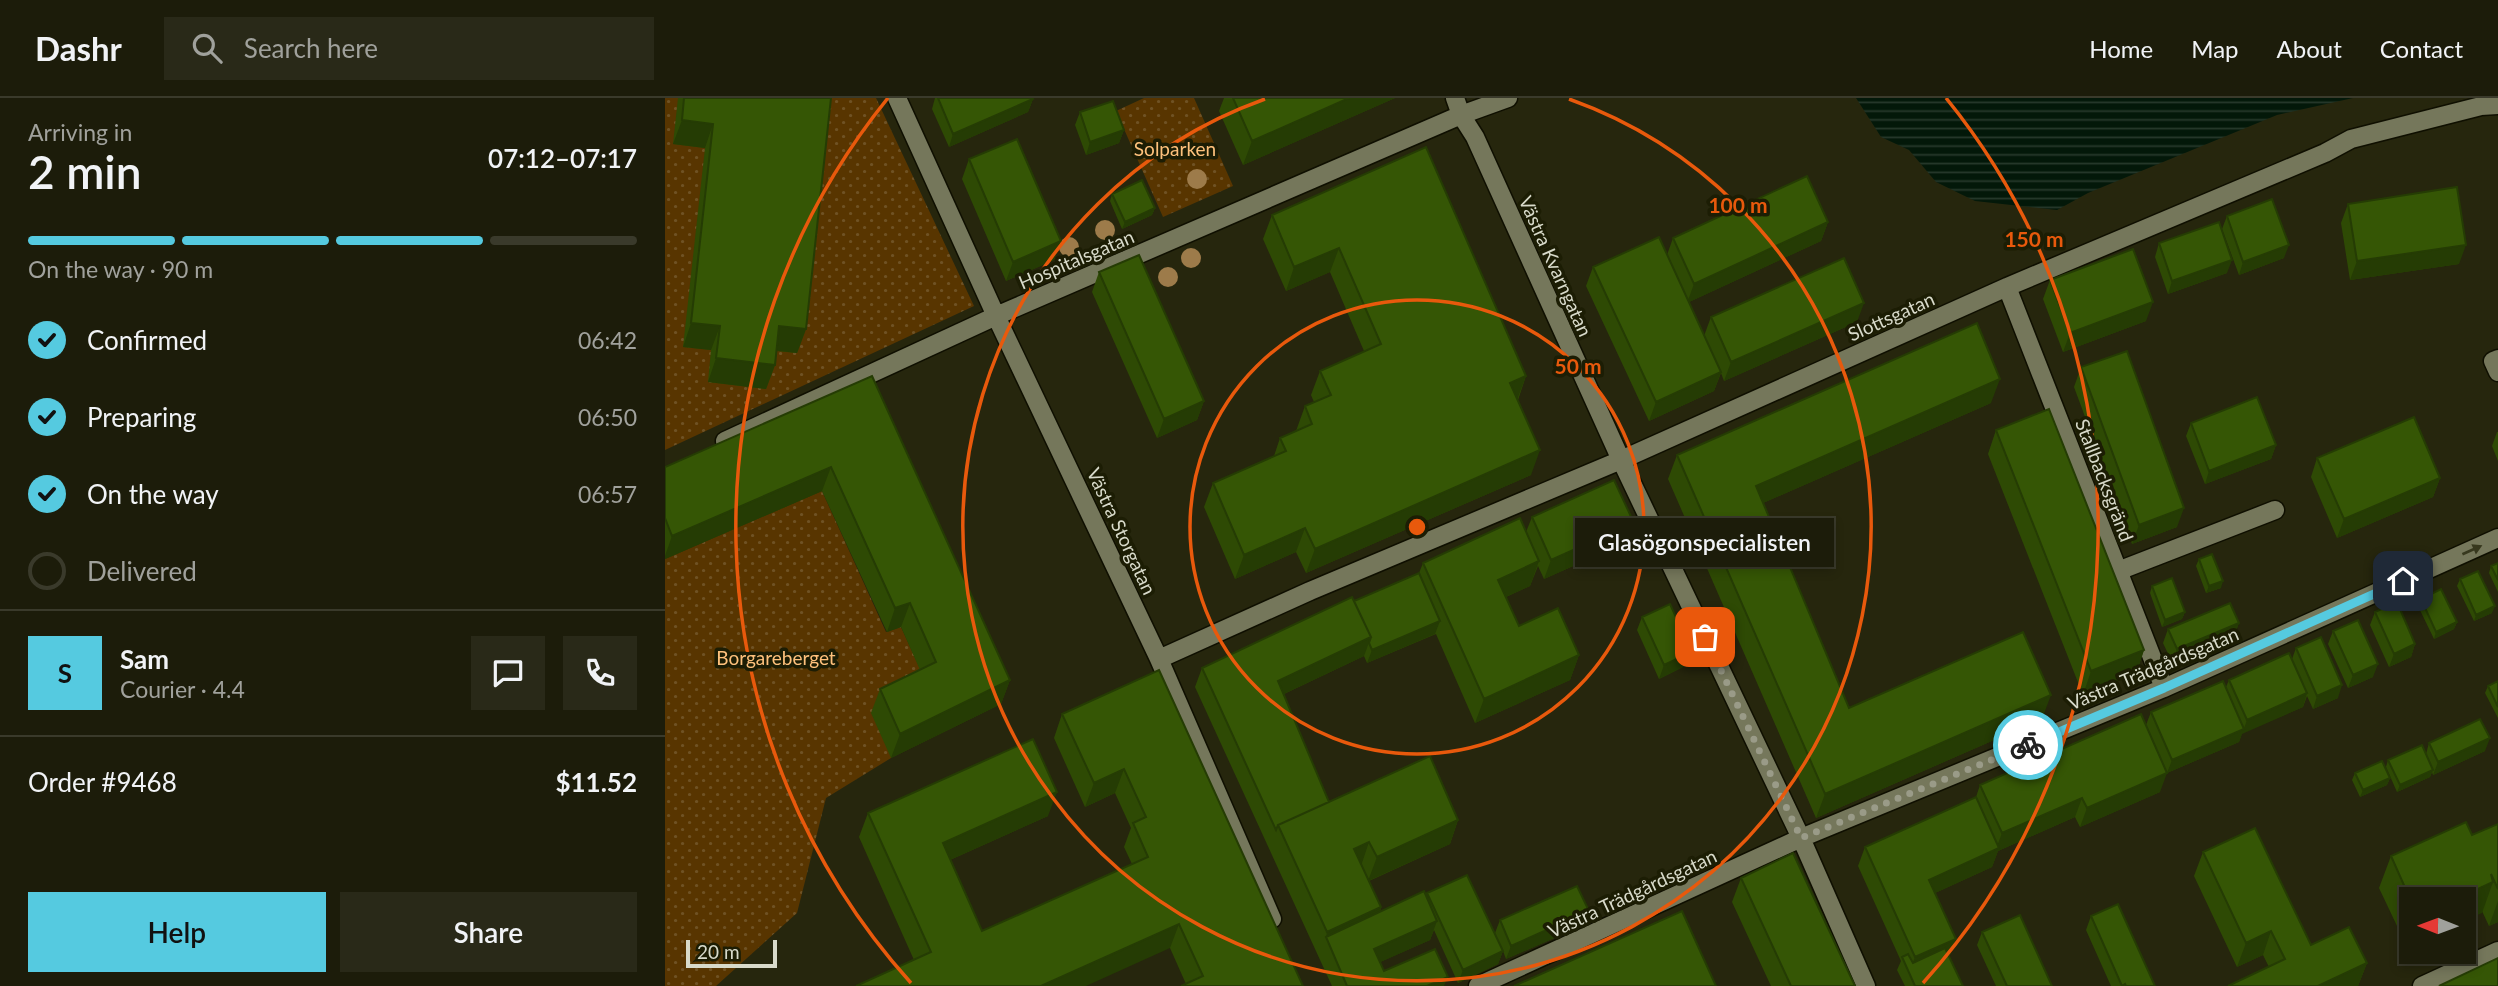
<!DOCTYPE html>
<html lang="en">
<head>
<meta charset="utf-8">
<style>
  :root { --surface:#1c1c0a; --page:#292918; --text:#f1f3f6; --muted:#a0a19c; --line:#3a3a2b; --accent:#55cae0 }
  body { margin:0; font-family:Lato,sans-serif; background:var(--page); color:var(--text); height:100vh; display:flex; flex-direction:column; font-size:26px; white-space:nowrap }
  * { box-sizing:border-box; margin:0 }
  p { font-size:23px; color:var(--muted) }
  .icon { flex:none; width:38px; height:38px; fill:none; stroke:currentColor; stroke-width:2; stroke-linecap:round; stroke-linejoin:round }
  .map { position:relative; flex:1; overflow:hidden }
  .sheet { display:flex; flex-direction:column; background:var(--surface); width:665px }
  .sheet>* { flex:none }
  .needle { width:46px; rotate:271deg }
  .buttons { position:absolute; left:1734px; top:789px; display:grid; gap:14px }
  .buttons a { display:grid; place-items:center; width:77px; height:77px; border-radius:0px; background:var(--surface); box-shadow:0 4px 10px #0003,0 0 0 2px var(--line); font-size:35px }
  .scale { position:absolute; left:21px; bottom:18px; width:91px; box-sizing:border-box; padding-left:7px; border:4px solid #d8daca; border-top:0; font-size:19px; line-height:24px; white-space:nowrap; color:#d8daca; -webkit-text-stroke:5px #1c1d04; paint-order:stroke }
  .pin { position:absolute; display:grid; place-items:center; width:60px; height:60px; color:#fff; margin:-30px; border-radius:14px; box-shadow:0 4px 10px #0006 }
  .courier { position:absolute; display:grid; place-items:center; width:70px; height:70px; margin:-35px; border:5px solid #55cae0; border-radius:50%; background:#fff; color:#222; box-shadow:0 2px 9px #0007 }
  .bubble { position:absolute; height:49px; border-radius:0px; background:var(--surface); box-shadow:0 4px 10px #0003,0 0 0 2px var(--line); font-size:23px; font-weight:600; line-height:49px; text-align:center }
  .overview em { font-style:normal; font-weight:600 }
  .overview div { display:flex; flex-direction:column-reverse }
  .overview { display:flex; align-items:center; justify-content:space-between; height:119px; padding:0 28px }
  h1 { font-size:46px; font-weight:600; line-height:52px }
  .bar { display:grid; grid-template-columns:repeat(4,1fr); gap:10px 7px; align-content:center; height:84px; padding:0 28px }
  .bar i { height:9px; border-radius:5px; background:var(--line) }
  .bar .active { background:var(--accent) }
  .bar p { grid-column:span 4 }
  .line { display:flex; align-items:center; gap:18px; padding:0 28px; border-top:2px solid var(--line) }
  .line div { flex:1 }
  .round { display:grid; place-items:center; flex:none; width:74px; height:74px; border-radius:0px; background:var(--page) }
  ol { padding:0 28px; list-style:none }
  li { display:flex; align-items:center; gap:21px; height:77px }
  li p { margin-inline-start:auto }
  li .icon { padding:7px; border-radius:50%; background:var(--accent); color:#111; stroke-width:4 }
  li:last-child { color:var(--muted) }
  li i { width:38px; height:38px; border:4px solid var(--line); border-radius:50% }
  .action { display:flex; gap:14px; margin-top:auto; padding:14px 28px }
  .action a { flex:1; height:80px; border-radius:0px; background:var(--accent); color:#111; font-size:28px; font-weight:600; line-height:80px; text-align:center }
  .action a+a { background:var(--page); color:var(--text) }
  header { display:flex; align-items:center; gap:42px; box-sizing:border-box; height:98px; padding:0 35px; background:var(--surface); border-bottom:2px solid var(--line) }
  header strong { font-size:33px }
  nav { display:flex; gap:38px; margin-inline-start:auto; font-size:24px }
  .search { width:490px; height:63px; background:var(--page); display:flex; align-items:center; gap:18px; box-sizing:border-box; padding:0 24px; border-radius:0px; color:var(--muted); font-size:26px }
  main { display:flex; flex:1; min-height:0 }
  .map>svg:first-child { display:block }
</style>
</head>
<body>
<header>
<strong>Dashr</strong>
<div class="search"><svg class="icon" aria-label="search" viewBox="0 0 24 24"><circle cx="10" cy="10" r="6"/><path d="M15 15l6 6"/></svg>Search here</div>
<nav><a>Home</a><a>Map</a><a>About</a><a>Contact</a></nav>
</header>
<main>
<section class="sheet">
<div class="overview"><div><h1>2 min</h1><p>Arriving in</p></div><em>07:12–07:17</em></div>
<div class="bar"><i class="active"></i><i class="active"></i><i class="active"></i><i></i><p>On the way · 90 m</p></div>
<ol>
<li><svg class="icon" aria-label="check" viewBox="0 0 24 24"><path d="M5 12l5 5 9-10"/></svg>Confirmed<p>06:42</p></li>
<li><svg class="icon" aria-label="check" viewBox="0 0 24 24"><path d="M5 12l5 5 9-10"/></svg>Preparing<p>06:50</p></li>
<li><svg class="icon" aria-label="check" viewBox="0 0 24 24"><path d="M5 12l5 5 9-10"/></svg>On the way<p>06:57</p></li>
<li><i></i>Delivered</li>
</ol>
<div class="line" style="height:126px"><b class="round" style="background:var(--accent);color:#111">S</b><div><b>Sam</b><p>Courier · 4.4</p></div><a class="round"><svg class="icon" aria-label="chat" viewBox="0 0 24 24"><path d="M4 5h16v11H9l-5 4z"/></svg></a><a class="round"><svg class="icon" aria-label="phone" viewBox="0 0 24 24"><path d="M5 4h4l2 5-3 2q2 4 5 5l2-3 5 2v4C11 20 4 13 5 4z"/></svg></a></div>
<div class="line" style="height:91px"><div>Order #9468</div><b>$11.52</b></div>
<div class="action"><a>Help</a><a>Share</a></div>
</section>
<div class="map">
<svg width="1833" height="888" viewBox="0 0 1833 888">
  <defs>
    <pattern id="park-dots" width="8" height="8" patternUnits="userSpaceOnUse" patternTransform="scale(1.75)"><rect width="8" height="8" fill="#583500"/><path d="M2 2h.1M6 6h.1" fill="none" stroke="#6f5224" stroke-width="1.8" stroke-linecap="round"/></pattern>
    <pattern id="water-rules" width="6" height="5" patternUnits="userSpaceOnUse" patternTransform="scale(1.75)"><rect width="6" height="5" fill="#031809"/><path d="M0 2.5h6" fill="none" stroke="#27392c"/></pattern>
  </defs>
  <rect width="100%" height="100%" fill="#26260d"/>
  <!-- park -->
  <path fill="url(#park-dots)" d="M0 0H211L309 208 0 352Z
    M479 0H529L568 88 498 119 451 13Z
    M157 393 221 534 236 529 263 588 226 660 161 700 132 815 51 888H0V461Z"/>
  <!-- water -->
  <path fill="url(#water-rules)" d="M1191 0H1688L1612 17 1423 95 1392 112 1310 103 1271 84 1244 52 1216 39Z"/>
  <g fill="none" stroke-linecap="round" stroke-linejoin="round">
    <defs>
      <path id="minor" d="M232 0 331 218 494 561 607 821
        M790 0 796 17 810 39 956 362 1136 740 1201 888
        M1342 189 1499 590
        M1833 261 1828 263 1833 274
        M60 343 331 218 796 17 843 0
        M1453 473 1610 412
        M494 561 645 493 956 362 1342 189 1660 55 1686 41 1816 8 1833 7
        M813 888 1136 740 1499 590 1833 440
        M1757 888 1833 853"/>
    </defs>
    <!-- minor casing -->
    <use href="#minor" stroke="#0f0f00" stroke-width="21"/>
    <!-- minor -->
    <use href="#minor" stroke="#75775b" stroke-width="18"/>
  </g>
  <!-- trees -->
  <g fill="#9d7b4a">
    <circle cx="532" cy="81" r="10"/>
    <circle cx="440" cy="132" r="10"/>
    <circle cx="404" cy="149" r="10"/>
    <circle cx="526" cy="160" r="10"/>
    <circle cx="503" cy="179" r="10"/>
  </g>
  <!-- wall -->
  <path fill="#2e4a04" d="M13 0H166L141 231 132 255 111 253 110 267 101 291 43 284 46 252 18 249 40 50 8 46Z
    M270 0H367L368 1 363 14 284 49 267 11Z
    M559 0H730L578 67 554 13Z
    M415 14 459 32 454 45 421 57 410 27Z
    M761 49 861 278 853 302 866 377 641 475 631 454 570 481 539 409 548 385 609 358 615 340 631 333 640 308 649 304 646 297 655 273 699 253 665 174 621 193 598 141 607 117Z
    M304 61 396 143 389 162 341 183 297 81Z
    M447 96 490 110 487 117 457 131 445 103Z
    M1683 106 1794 166 1685 182 1676 125Z
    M1562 118 1619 160 1574 177 1557 131Z
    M1163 124 1156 143 1024 204 1039 238 1046 219 1192 224 1059 283 1056 275 1049 293 984 323 921 188 928 169 1002 157 1008 140Z
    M1494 145 1562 175 1503 196 1490 159Z
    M434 174 539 303 532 322 492 340 427 194Z
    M1385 182 1481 223 1398 254 1378 201Z
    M1416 269 1512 429 1467 446 1409 289Z
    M207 278 345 582 336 606 226 660 206 615 215 591 255 572 236 529 222 534 157 393 0 461V369Z
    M1326 305 1098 405 1184 610 1377 621 1151 720 1003 381 1012 357Z
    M1526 325 1611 347 1606 361 1540 386 1521 338Z
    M1331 332 1479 552 1471 576 1418 597 1323 356Z
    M1832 334H1833V363L1827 348Z
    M1652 360 1775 380 1768 399 1672 440 1646 379Z
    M867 419 962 444 879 481 873 468 865 488 841 499 854 528 914 557 905 582 810 625 771 536 702 565 699 558 619 596 664 704 793 722 785 746 704 783 716 809 715 814 762 798V795L830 835 835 822 919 827 841 861 838 853 833 866 793 885 769 832 765 842 715 864 719 873 779 888H667L530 589 537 570 754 475 758 465 861 434Z
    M1534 461 1556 490 1541 495 1531 468Z
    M1833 465V494L1824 475 1826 468Z
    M1795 481 1827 515 1809 523 1792 488Z
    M1487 488 1520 514 1517 521 1497 529 1485 495Z
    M1756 501 1792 524 1789 531 1769 541 1753 508Z
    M1710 514 1750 546 1746 559 1724 569 1705 527Z
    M977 519 1022 567 994 581 972 532Z
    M1574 525 1569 538 1507 564 1498 545 1503 531Z
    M1668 533 1708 579 1683 590 1663 546Z
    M1631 550 1673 600 1648 611 1642 598 1638 609 1577 635 1574 644 1502 675 1481 627 1486 614 1561 589 1564 582 1627 561Z
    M494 572 638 888 521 886 505 850 249 862 194 739 203 715 383 718 285 762 317 833 467 766 459 749 466 730 450 695 420 709 389 640 397 616Z
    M1833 583V620L1820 595 1823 588Z
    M1764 645 1820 653 1768 677 1767 674 1765 679 1732 694 1721 669 1723 662 1761 656Z
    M1690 675 1725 680 1722 687 1695 699 1687 682Z
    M1315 687 1495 694 1415 729 1410 719 1333 753 1327 769 1270 795 1284 859 1298 888H1240L1232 872 1236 863 1193 768 1200 749 1311 699Z
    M1833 726V824L1824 828 1817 813V815L1746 802V847L1742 849 1714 790 1726 758 1807 737Z
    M1538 754 1646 847 1702 865 1693 888H1563L1604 869 1598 857 1572 869 1529 778Z
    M1076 780 1190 888H1106L1067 804Z
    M1426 818 1490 888H1446L1421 832Z
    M1317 834 1387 888H1331L1312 847Z"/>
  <!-- shaded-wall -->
  <path fill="#253c04" d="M684 0H730L578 67 587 43Z
    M368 1 363 14 284 49 288 36Z
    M17 22 48 26 40 50 8 46Z
    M459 32 454 45 421 57 425 44Z
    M490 110 487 117 457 131 460 124Z
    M1163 124 1156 143 1022 205 1029 186Z
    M396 143 389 162 341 183 348 164Z
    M1624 147 1619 160 1574 177 1578 164Z
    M1801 147 1794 166 1685 182 1692 163Z
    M674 150 665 174 621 193 629 169Z
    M1567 162 1562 175 1503 196 1507 183Z
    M1488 204 1481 223 1398 254 1405 235Z
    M1199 205 1192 224 1059 283 1066 264Z
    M26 225 55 228 46 252 18 249Z
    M114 228 141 231 132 255 106 252Z
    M51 260 110 267 101 291 43 284Z
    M1056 274 1049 293 984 323 991 304Z
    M861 278 852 302 845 285Z
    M1335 281 1326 305 1082 412 1091 388Z
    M539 303 532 322 492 340 499 321Z
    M1611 347 1606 361 1540 386 1544 373Z
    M875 352 866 377 641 475 650 451Z
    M166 369 157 393 0 461V458L7 438Z
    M1775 380 1768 399 1672 440 1679 421Z
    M1519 410 1512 429 1467 446 1474 427Z
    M969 425 962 444 879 481 886 462Z
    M640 430 631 454 570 481 579 457Z
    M874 463 865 488 825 506 833 482Z
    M1558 483 1556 490 1541 495 1544 488Z
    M245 505 236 529 222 534 230 510Z
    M1830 508 1827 515 1809 523 1811 517Z
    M1520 514 1517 521 1497 529 1500 522Z
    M775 523 770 536 702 565 707 552Z
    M1792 524 1789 531 1769 541 1771 534Z
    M1574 525 1569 538 1507 564 1512 551Z
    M706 539 699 558 606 602 613 583Z
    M1750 546 1746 559 1724 569 1729 556Z
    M1479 552 1471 576 1418 597 1426 573Z
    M1027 554 1022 567 994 581 999 567Z
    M914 557 905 582 810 625 819 601Z
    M1713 566 1708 579 1683 590 1688 577Z
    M345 582 336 606 226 660 235 636Z
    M1677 587 1673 600 1648 611 1652 598Z
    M1642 595 1638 609 1577 636 1582 622Z
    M1386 597 1377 621 1151 720 1160 696Z
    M1579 631 1574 644 1502 675 1507 662Z
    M1825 640 1820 653 1768 677 1773 664Z
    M459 671 450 695 420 709 429 685Z
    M1768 672 1765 679 1732 694 1735 687Z
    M1502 675 1495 694 1415 729 1422 710Z
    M1725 680 1722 687 1695 699 1698 692Z
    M392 694 383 718 269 769 278 745Z
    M1417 700 1410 719 1333 753 1327 769 1257 801 1264 782 1331 751 1337 735Z
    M793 722 785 746 703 783 712 759Z
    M704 744 696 768 689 751Z
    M1828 784 1817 815 1799 823V802H1789Z
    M1833 803V824L1824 828Z
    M716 809 708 833 661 839 662 834Z
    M924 813 919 827 841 861 846 848Z
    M772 823 765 842 702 870 709 851Z
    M514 826 505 850 421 888H376Z
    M1606 833 1598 857 1572 869 1581 845Z
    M1746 836V847L1742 849Z
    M1291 841 1284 860 1244 874 1250 859Z
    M838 853 833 866 793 885 798 872Z
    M1702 865 1693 888H1653Z
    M783 879 779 888H762Z"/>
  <!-- building -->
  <path fill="#355605" stroke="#253c04" stroke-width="2" d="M19 0H166L141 231 114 228 110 267 51 260 55 228 26 225 48 26 17 22Z
    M273 0H367L368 1 288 36Z
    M568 0H684L587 43Z
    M448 3 459 32 425 44 415 14Z
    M352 41 396 143 348 164 304 61Z
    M761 49 861 278 845 285 875 352 650 451 640 430 579 457 548 385 621 353 615 340 647 326 640 308 666 297 655 273 716 246 674 150 629 169 607 117Z
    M1142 78 1163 124 1029 186 1008 140Z
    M477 82 490 110 460 124 447 96Z
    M1792 89 1801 147 1692 163 1683 106Z
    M1607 101 1624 147 1578 164 1562 118Z
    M1554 124 1567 162 1507 183 1494 145Z
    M994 139 1056 274 991 304 928 169Z
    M1468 151 1488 204 1405 235 1385 182Z
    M474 157 539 303 499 321 434 174Z
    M1179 160 1199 205 1066 264 1046 219Z
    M1312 225 1335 281 1091 388 1184 610 1358 534 1386 597 1160 696 1012 357Z
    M1462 253 1519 410 1474 427 1416 269Z
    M207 278 345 582 235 636 215 591 271 564 245 505 230 510 166 369 7 438 0 420V369Z
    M1592 299 1611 347 1544 373 1526 325Z
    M1384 311 1479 552 1426 573 1331 332Z
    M1749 319 1775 380 1679 421 1652 360Z
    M949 382 969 425 886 462 867 419Z
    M855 420 874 463 833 482 854 528 893 510 914 557 819 601 758 465Z
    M1547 456 1558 483 1544 488 1534 461Z
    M1833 465V482L1826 468Z
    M1813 473 1830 508 1811 517 1795 481Z
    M754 475 775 523 707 552 704 545 706 539 689 503Z
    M1507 480 1520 514 1500 522 1487 488Z
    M1776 491 1792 524 1771 534 1756 501Z
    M687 499 706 539 613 583 664 704 613 727 611 732 537 570Z
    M1732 504 1750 546 1729 556 1710 514Z
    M1565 505 1574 525 1512 551 1503 531Z
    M1005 506 1027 554 999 567 977 519Z
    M1693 522 1713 566 1688 577 1668 533Z
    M1656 539 1677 587 1652 598 1631 550Z
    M1624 555 1642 595 1582 622 1564 582Z
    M494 572 638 888H516L538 878 514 826 376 888H191L266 854 203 715 368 641 392 694 278 745 317 833 483 759 468 725 481 719 459 671 429 685 397 616Z
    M1558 583 1579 631 1507 662 1486 614Z
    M1833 583V609L1823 588Z
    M1476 616 1502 675 1422 710 1417 700 1337 735 1315 687Z
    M1815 621 1825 640 1773 664 1764 645Z
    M1757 647 1768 672 1735 687 1723 662Z
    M765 658 793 722 712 759 704 744 689 751 716 809 662 834 613 727Z
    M1717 663 1725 680 1698 692 1690 675Z
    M1311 699 1334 750 1264 782 1291 841 1250 859 1200 749Z
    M1801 724 1807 737 1833 726V791L1826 776 1828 784 1789 802H1746V803L1726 758Z
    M1590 730 1646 847 1684 829 1702 865 1653 888H1563L1620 861 1606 833 1581 845 1538 754Z
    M1128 755 1190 888H1126L1076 780Z
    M802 777 838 853 798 872 762 795Z
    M912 788 924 813 846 848 835 822Z
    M759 793 772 823 709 851 719 873 770 851 783 879 762 888H682L661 839Z
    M1453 806 1490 888H1461L1460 886 1457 888 1426 818Z
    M1017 813 1051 888H849Z
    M1355 817 1387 888H1342L1317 834Z
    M1280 850 1298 888H1250L1237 859 1243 856 1248 865Z
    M1833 860V888H1774Z"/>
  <!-- one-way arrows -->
  <defs><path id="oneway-solid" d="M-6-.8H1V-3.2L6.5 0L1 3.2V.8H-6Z" transform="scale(1.75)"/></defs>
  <use fill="#37381e" href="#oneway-solid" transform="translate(1807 452) rotate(-24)"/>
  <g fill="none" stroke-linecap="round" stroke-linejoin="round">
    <!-- done -->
    <path stroke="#9a9b88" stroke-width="7" stroke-dasharray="0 12.6" d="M1040 539 1136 740 1363 647"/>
    <!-- route -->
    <path stroke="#55cae0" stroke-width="9" d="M1363 647 1499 590 1738 483"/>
  </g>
  <!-- distance rings -->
  <g fill="none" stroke="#e8590c" stroke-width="3.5">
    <circle cx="752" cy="429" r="227"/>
    <path d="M904 1A454 454 0 1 1 600 1"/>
    <path d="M246 885A681 681 0 0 1 223 0M1281 0A681 681 0 0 1 1258 885"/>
  </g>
  <g text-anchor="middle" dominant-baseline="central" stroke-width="7" stroke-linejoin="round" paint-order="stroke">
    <!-- park labels -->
    <g font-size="19" fill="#fec17c" stroke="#1c1d04">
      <text x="510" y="50">Solparken</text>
      <text x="111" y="559">Borgareberget</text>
    </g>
    <!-- street labels -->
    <g font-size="19" fill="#d8daca" stroke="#1c1d04">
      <text transform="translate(411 161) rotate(-23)">Hospitalsgatan</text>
      <text transform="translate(891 168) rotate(66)">Västra Kvarngatan</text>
      <text transform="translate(1226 218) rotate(-24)">Slottsgatan</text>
      <text transform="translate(1440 382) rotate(69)">Stallbacksgränd</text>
      <text transform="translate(457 433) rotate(65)">Västra Storgatan</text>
      <text transform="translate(1488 570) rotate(-23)">Västra Trädgårdsgatan</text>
      <text transform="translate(967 795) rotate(-25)">Västra Trädgårdsgatan</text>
    </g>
  </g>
  <circle cx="752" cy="429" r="10" fill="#e8590c" stroke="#1c1d04" stroke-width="3.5"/>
  <g font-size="21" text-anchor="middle" font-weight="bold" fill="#e8590c" stroke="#1c1d04" stroke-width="7" stroke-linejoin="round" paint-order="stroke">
    <text x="1073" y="115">100 m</text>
    <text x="1369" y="149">150 m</text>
    <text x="913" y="276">50 m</text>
  </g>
</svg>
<div class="buttons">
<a><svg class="needle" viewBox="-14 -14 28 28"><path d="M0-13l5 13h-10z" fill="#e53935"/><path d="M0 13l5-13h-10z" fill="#a0a19c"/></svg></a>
</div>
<div class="scale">20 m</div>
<div class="pin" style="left:1040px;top:539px;background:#ea580c"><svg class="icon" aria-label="bag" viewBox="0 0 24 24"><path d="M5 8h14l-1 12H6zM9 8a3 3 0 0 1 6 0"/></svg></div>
<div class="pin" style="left:1738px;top:483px;background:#1f2937"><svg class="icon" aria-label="home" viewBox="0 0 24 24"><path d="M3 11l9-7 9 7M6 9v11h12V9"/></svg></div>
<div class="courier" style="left:1363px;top:647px"><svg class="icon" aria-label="bike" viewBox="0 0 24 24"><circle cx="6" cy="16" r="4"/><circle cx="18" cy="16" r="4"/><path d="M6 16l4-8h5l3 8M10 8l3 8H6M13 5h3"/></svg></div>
<div class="bubble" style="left:910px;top:420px;width:259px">Glasögonspecialisten</div>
</div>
</main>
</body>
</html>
